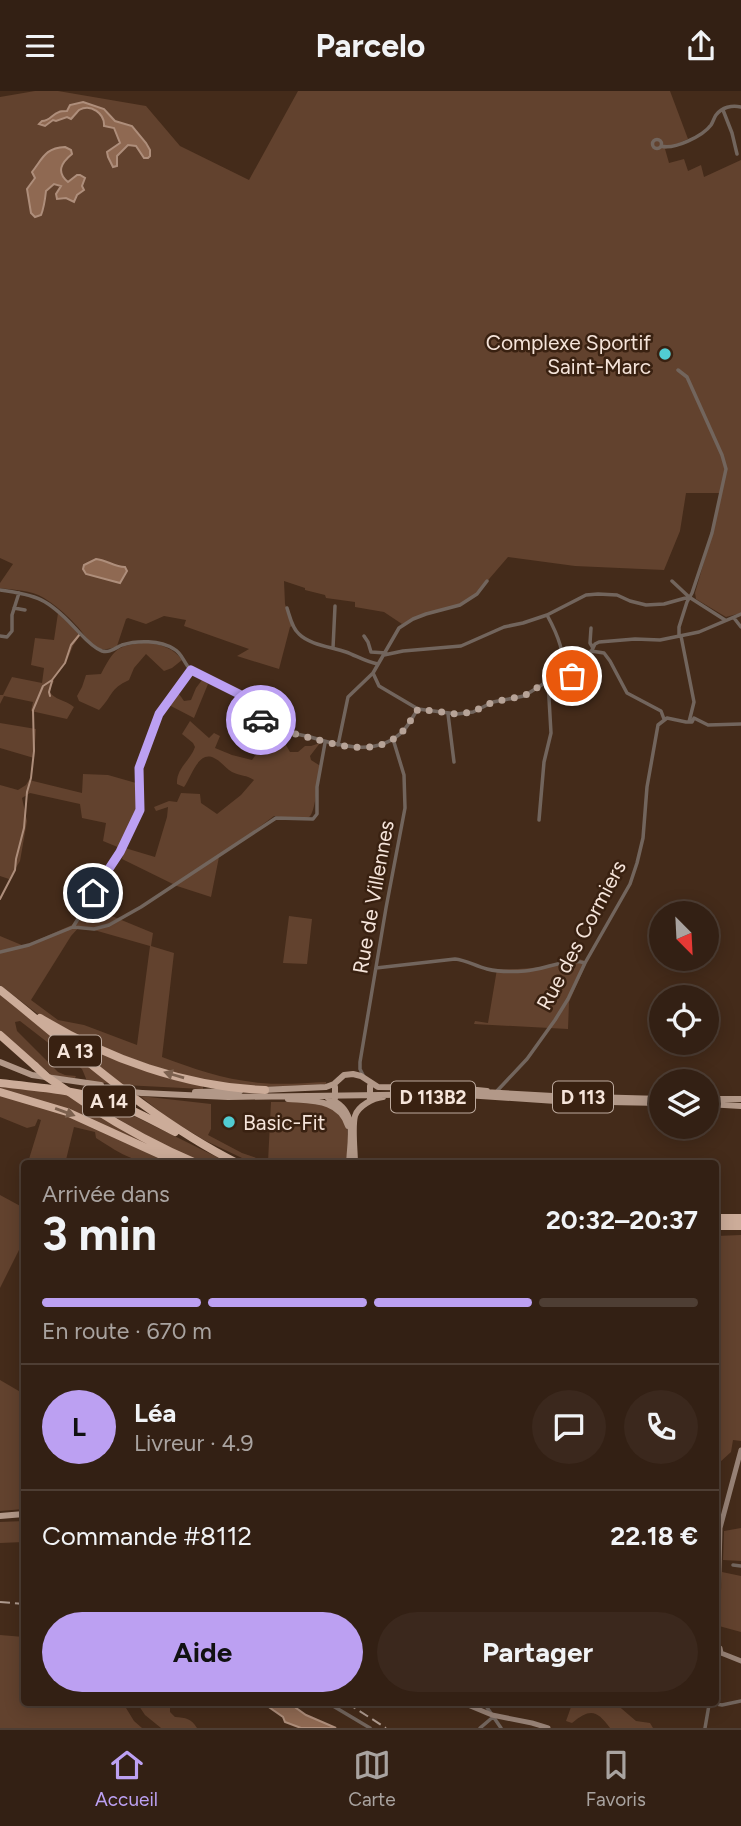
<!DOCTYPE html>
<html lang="fr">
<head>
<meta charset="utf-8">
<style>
  :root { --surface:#332014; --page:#3b281d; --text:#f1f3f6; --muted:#a9a3a0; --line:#4e3e34; --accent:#bca0f2 }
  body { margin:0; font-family:Figtree,sans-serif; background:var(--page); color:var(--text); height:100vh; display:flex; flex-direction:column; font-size:26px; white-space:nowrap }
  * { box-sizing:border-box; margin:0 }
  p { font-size:23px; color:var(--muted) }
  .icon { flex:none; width:38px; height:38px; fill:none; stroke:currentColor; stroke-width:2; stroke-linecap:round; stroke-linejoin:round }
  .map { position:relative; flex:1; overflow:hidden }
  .details { position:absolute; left:21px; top:1069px; width:698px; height:546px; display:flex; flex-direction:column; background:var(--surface); border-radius:7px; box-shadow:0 4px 18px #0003,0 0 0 2px var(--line) }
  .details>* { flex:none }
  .needle { width:46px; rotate:156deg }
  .fabs { position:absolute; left:649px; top:810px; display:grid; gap:14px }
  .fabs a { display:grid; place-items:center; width:70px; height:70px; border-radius:50%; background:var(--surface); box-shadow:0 4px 18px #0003,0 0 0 2px var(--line); font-size:35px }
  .pin { position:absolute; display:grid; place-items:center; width:60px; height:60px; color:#fff; margin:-30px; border:4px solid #fff; border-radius:50%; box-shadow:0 2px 7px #0007 }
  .courier { position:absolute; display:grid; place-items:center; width:70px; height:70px; margin:-35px; border:5px solid #bca0f2; border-radius:50%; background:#fff; color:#222; box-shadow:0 2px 9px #0007 }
  .summary em { font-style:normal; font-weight:700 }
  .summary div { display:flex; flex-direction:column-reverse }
  .summary { display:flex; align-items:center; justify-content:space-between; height:119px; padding:0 21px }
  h1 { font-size:46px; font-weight:700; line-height:52px }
  .bar { display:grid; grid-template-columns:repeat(4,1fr); gap:10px 7px; align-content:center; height:84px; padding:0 21px }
  .bar i { height:9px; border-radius:5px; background:var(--line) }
  .bar .selected { background:var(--accent) }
  .bar p { grid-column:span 4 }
  .line { display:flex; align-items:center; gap:18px; padding:0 21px; border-top:2px solid var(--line) }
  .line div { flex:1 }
  .round { display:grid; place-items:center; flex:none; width:74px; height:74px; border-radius:37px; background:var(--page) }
  .cta { display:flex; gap:14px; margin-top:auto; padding:14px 21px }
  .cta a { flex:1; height:80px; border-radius:42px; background:var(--accent); color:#111; font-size:28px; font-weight:700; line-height:80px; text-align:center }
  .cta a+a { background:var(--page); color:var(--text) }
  header { display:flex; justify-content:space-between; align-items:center; height:91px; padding:0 21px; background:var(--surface); font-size:32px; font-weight:700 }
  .tab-bar { display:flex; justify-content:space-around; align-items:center; height:98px; border-top:2px solid var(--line); background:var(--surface); font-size:19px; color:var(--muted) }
  .tab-bar a { display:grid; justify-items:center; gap:4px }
  .tab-bar .selected { color:var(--accent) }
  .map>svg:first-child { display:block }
</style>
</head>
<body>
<header><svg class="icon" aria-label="menu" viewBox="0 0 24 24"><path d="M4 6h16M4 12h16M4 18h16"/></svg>Parcelo<svg class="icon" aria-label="share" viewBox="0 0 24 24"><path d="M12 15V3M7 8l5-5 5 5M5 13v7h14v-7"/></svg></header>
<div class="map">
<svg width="741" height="1637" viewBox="0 0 741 1637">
  <rect width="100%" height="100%" fill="#442b1a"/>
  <!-- green -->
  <path fill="#62422e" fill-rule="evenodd" d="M35 0H58L146 15 180 55 249 89 298 0H670L688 48 665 58 669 72 684 68 688 80 701 74 704 86 741 69V522L726 526 696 508 695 502 712 443 720 402H686L680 440 664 479 575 475 508 466 477 502 460 513 426 522 402 533 384 521 355 516V511L326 507 325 504 305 499V497L284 490 285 513 292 535 290 536 279 578 237 565 249 558 184 535 186 529 164 525 146 533 128 527 126 528 117 555C91 566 89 546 74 532 66 523 54 513 44 507 31 499 14 499 0 497V492L13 473 0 467V6Z
    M58 522 80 544 73 555 66 572 53 588 54 590 49 600C54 609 66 609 74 616L67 628 31 620 33 611 4 605 0 613V604H3L12 586 42 592 44 577 31 574 35 547 54 549Z
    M149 551C162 555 174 557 182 569L172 577 164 580 146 563 134 577 129 589C109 598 113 605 99 619L79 610 77 605 82 596 86 584 101 583C116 555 117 555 149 551Z
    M202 589 208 593 194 627 167 613 176 602 179 603 184 610 191 609 196 597Z
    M190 630 209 647 214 642 220 645 215 657 232 664 252 669 273 640 284 645 286 654 290 661H298L305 655H311L320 652 310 665 311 669 322 676C317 687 316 722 309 726 301 731 283 726 274 725L219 766 211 806 177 795 122 768 125 757 155 766 167 726 168 716 156 720 154 716 169 710 177 711 181 702 200 703 201 712 217 723 241 704 254 689C247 684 240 685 232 681 226 678 221 670 214 667 198 659 191 687 184 696L177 693C176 677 191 669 195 656L193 652 182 643Z
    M0 632 36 638 34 667 0 657Z
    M83 683 108 684 136 692 138 724 120 757 103 750 106 732 82 727 80 713 30 702 22 707 27 730 20 770 9 788 0 785V694L18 699 26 694 29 689 82 702Z
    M85 814 153 842 151 855 174 862 162 966C194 978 226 989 261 992 282 994 305 992 326 991V993L241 997 181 985 108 959 39 924 0 894V845L24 855 72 834ZM80 835 150 855 137 954 84 934 58 929 31 909 71 845Z
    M289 825 312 828 307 873 283 872Z
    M577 867 587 871 569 911 568 938 474 933 475 930 488 932 497 878C528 879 548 876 577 867Z
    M0 903 112 993 87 990 82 978 20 930 15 931 17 940 58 981 65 984 76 985 75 987 53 985 0 941Z
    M46 932 120 968 183 991 203 993V998L123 994Z
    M0 994 68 1004 191 1073 178 1070 98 1032 0 999Z
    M0 1004 38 1014 88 1033 170 1073C136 1073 124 1065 96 1047L95 1041 74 1036 65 1073H43L29 1068 41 1029 38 1028 35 1035 27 1037 0 1026Z
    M140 1005 211 1013V1038L208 1044 242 1062 268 1071 271 1011C296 1012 341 1005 347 1039 349 1050 347 1062 346 1073H259L242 1067 204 1049 168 1027Z
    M87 1010 120 1019 136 1026 231 1073H206L187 1065 167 1056Z
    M0 1104 24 1117V1149L0 1197Z
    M741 1144V1350L733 1349 731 1361 719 1372 716 1384V1145Z
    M0 1289 24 1303V1418L0 1420Z
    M24 1430V1451L0 1452V1431Z
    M741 1437V1470L723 1469 724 1440Z
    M722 1481 741 1485V1541L719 1535Z
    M0 1544 24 1546V1612H123L134 1630 142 1637H0Z
    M137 1612H177L170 1616V1621L175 1626C186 1627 191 1627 197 1637H161L145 1624Z
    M566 1612H615L636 1630 650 1632 653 1637H610C597 1619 590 1617 572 1632L566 1630 571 1616Z"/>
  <!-- water -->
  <path fill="#8f6952" stroke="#ae8e7b" stroke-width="2" d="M83 11 104 18 115 30 132 35 146 52 150 59V65L148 67H144L136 55 128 54 117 65V75L113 76 108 66 107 61 120 52 114 37 104 35C105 23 91 12 79 19 78 20 72 27 71 28L67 26 56 30 53 29 45 35 39 33 42 30C50 30 52 23 59 21 61 20 64 20 67 20L70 14Z
    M65 56 71 59 72 63C61 72 56 81 68 91L77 84H80L85 87 82 95 84 99 77 104 74 111 66 107 57 108 56 103 61 95 54 93 46 100C45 109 44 117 41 124L35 126 31 122 27 98 35 87 32 81C43 67 45 57 65 56Z
    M96 468C107 469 114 476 125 476L127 480 120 492 86 483 83 478 84 474Z
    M263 1612H289L306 1624 336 1637H301L285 1631 283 1626Z"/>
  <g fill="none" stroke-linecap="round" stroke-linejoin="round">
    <!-- stream -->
    <path stroke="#ae8e7b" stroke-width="2" d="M50 605 49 601 52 590
      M0 808 15 779 16 768 24 737 27 701 31 687 34 660 33 619 43 595 52 589 65 572 71 554 80 543"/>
    <!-- street -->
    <path stroke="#72655d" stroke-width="3.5" d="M723 19 732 42 737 63
      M652.5 53a4.5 4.5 0 1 1 9 0a4.5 4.5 0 1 1-9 0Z
      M661 55C674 59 703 45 711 34 713 31 714 27 716 24 722 16 732 14 741 16
      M678 279 687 286 722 364 726 378 712 442 692 502 687 511 679 536V544
      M672 490 688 505
      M0 499C37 504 48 508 74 536 82 544 91 556 102 560 110 562 115 557 122 554 137 549 160 549 174 558 182 562 184 572 190 578 203 590 224 593 238 602 250 610 254 626 266 634 278 642 294 642 307 645 337 654 377 667 403 640 409 634 413 625 418 618
      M14 517 25 519
      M287 517C290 526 292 537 299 543 310 554 332 556 346 561 357 565 366 571 378 573
      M547 524C558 544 566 564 563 587
      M734 527 741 536
      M591 537 590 552 593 557
      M0 545 7 546 12 540V524L19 502
      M364 545 368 551 371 561 386 562
      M681 545 694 611 689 631
      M333 557 335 515
      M591 560 604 562 610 570 627 602 661 620 664 628
      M384 564 403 560 461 555 504 536 523 532 547 524 586 504 598 503 617 504 630 510 646 514 664 513 689 506 725 529
      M373 582 379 595 418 618 457 623 473 621 493 611 524 605 548 590 576 584 582 579 595 553 599 551 635 548 660 549 699 541 741 523
      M448 623 454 671
      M694 627 708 634 741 633
      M338 654 348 606 373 582 399 537 413 528 426 523 460 514 477 503 487 490
      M539 729 544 671 551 642 548 590
      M73 836 120 761 140 719V677L159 623 190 579
      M0 861 29 854 73 836 94 838 109 834 141 816 276 727 313 728 317 723V696L325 652
      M376 877 455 868C466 869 475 875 487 878 499 881 513 881 525 880 544 879 568 866 585 872
      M364 986 360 978V971L386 817 405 717 404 684 393 648
      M496 1001 527 968 555 929 568 908 585 872 630 793 637 772 643 747 647 696 658 634 667 627 686 631H692L694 627
      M733 1474 741 1475
      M716 1574 717 1564
      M328 1612 370 1637
      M484 1612 501 1637
      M654 1612 709 1615
      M710 1612 722 1614 741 1610
      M480 1637 493 1626
      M705 1637 709 1614"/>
    <!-- secondary -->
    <path stroke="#978276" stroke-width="5" d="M716 1556 720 1557 721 1562 741 1570
      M717 1556 720 1437 741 1359
      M463 1612 492 1624 532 1632 548 1637"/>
    <!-- primary -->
    <path stroke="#b29888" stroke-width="6" d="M0 971 32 984 101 994
      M262 999 326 996 334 993 344 984 353 983 361 985 378 996 457 997 487 1000
      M195 1001 240 1000
      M483 1001 553 1005 662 1008
      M142 1002 228 1006 451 1003 556 1010 662 1012
      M328 1007C359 1019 350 1047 349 1073
      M288 1008C312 1010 340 1008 348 1035
      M707 1008H741
      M707 1013 741 1015
      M355 1073C355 1061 352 1036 355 1025 358 1015 373 1007 383 1006
      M0 1425 24 1423"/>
    <!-- highway -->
    <path stroke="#ccac99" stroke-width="8" d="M0 899C77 960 150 1029 239 1073
      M40 927C108 968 186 996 265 999
      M0 944 35 975
      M0 992C36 996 72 999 107 1009 131 1017 153 1030 175 1041
      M0 1001 67 1021 181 1073
      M91 1016C125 1038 161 1057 198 1073
      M355 1071V1073
      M716 1127H741
      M716 1135H741"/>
    <!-- rail -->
    <path stroke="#af9b8f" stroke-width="2" stroke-dasharray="10 5" stroke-linecap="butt" d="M0 1511 24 1513
      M347 1612 386 1637"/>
    <!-- primary-bridge -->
    <path stroke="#b29888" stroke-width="6" d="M335 996V1007
      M100 998 142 1002
      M370 1008V995"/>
    <!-- highway-bridge -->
    <path stroke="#ccac99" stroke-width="8" d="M35 975 47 986 91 1016"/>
  </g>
  <!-- one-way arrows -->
  <defs><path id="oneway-solid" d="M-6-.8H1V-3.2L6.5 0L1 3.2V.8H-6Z" transform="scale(1.75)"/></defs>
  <g fill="#7b604e">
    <use href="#oneway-solid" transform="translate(174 984) rotate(-164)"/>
    <use href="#oneway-solid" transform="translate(65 1021) rotate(20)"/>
  </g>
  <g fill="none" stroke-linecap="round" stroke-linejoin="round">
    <!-- done -->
    <path stroke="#b7a397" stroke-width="7" stroke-dasharray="0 12.6" d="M261 629C274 641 291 641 307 646 338 654 376 667 402 641 408 634 413 626 418 618L457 623 472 621 493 611 524 605 548 590 572 585"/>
    <!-- route -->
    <path stroke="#bca0f2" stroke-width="9" d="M93 802 120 761 140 719 139 677 159 623 191 579 239 603 261 629"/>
  </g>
  <!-- markers -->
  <g fill="#51ccd2" stroke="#392111" stroke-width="2.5">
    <circle cx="665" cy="263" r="7"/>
    <circle cx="229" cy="1031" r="7"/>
  </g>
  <g text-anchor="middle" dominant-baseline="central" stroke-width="5" stroke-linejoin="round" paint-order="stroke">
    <!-- shield labels -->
    <g fill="#392111" stroke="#bdaa9e" stroke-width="2">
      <rect x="49" y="944.5" width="52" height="31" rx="5"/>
      <rect x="391" y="990.5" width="84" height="31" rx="5"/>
      <rect x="553" y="990.5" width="60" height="31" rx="5"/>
      <rect x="83" y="994.5" width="52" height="31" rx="5"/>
    </g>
    <g font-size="19" font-weight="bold" fill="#f5e4da">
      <text x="75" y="960">A 13</text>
      <text x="433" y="1006">D 113B2</text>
      <text x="583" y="1006">D 113</text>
      <text x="109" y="1010">A 14</text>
    </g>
    <!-- poi labels -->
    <g font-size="21" fill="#f5e4da" stroke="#392111" text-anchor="end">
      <text x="651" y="251">Complexe Sportif<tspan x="651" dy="24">Saint-Marc</tspan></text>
      <text x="243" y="1031" text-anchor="start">Basic-Fit</text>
    </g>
    <!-- street labels -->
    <g font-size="21" fill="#f5e4da" stroke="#392111">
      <text transform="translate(373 806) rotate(-80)">Rue de Villennes</text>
      <text transform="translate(581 844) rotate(-62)">Rue des Cormiers</text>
    </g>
  </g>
</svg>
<div class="fabs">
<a><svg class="needle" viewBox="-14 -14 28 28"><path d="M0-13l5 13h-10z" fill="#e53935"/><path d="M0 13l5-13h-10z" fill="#a9a3a0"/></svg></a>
<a><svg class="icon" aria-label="locate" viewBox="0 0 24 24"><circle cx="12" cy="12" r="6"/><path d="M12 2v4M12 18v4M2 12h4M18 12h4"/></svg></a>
<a><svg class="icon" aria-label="layers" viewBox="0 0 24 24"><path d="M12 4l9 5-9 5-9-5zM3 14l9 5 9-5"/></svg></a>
</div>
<div class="pin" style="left:572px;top:585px;background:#ea580c"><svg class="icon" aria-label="bag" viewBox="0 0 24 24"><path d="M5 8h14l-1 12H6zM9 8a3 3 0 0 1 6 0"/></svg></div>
<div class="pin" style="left:93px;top:802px;background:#1f2937"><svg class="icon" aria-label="home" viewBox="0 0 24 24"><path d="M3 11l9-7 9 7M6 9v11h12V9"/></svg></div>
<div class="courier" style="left:261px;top:629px"><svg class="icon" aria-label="car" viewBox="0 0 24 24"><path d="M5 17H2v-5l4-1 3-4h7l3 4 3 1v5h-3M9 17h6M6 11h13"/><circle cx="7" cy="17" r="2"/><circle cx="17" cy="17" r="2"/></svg></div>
<section class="details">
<div class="summary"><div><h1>3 min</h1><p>Arrivée dans</p></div><em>20:32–20:37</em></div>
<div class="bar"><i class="selected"></i><i class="selected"></i><i class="selected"></i><i></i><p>En route · 670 m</p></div>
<div class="line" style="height:126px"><b class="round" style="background:var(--accent);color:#111">L</b><div><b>Léa</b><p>Livreur · 4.9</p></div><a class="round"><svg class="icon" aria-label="chat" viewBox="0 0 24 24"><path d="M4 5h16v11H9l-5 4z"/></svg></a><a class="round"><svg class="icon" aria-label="phone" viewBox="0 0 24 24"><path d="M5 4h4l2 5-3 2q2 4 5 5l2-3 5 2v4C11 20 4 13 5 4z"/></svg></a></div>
<div class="line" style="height:91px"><div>Commande #8112</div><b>22.18 €</b></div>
<div class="cta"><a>Aide</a><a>Partager</a></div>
</section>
</div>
<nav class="tab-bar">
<a class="selected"><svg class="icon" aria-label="home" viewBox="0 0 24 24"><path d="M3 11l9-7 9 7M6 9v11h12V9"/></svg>Accueil</a>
<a><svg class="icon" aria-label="map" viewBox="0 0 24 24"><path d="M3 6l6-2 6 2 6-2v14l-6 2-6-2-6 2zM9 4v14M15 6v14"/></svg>Carte</a>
<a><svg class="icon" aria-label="saved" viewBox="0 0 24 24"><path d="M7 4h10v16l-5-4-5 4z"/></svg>Favoris</a>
</nav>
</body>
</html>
